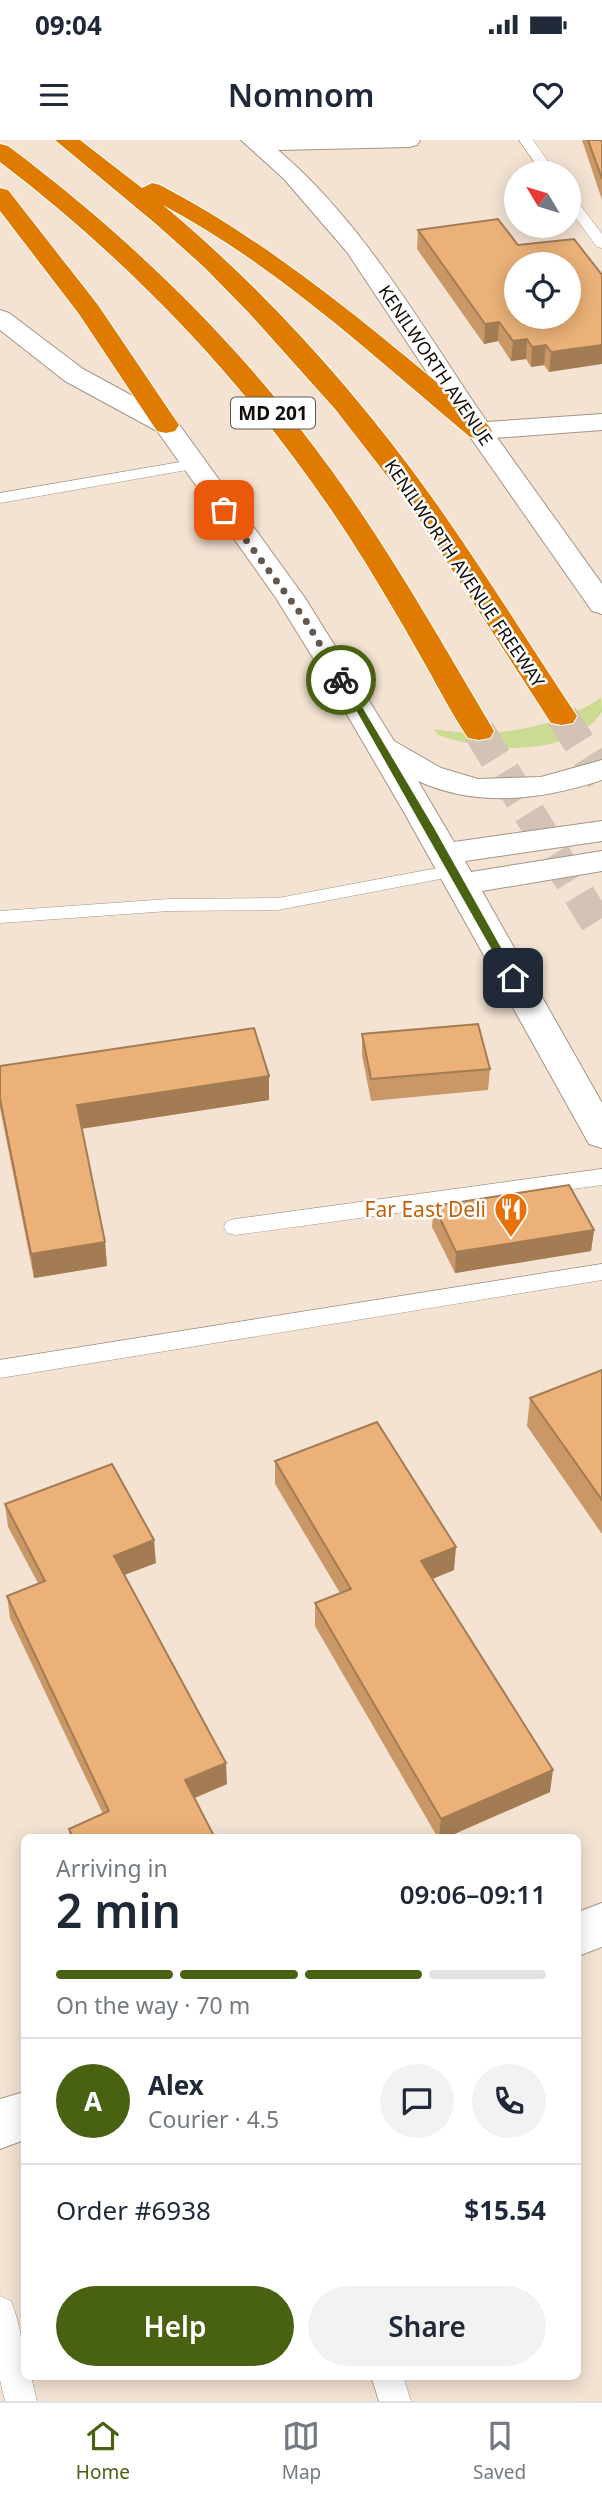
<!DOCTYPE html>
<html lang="en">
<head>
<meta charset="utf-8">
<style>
  :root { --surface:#fff; --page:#f2f2f3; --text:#1f2937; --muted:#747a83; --line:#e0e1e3; --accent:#496211 }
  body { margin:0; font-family:"Noto Sans",sans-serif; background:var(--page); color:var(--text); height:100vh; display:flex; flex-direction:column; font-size:26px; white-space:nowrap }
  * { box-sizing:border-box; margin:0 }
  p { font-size:23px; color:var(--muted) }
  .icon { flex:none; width:38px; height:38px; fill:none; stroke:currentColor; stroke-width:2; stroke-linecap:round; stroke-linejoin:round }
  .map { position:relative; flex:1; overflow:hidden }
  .details { position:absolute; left:21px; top:1694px; width:560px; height:546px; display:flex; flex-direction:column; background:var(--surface); border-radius:10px; box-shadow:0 4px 18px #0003 }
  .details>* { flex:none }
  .needle { width:46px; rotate:308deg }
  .controls { position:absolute; left:504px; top:21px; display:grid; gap:14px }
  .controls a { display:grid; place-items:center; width:77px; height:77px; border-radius:50%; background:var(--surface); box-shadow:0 4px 18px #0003; font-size:35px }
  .pin { position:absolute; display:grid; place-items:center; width:60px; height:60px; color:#fff; margin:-30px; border-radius:14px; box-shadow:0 4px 10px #0006 }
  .courier { position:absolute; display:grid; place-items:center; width:70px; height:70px; margin:-35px; border:5px solid #496211; border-radius:50%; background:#fff; color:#222; box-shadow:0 2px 9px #0007 }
  .headline em { font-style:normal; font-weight:600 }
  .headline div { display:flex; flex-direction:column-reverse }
  .headline { display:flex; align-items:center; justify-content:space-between; height:119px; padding:0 35px }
  h1 { font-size:46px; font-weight:600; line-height:52px }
  .bar { display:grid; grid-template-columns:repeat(4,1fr); gap:10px 7px; align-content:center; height:84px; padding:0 35px }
  .bar i { height:9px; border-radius:5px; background:var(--line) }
  .bar .current { background:var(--accent) }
  .bar p { grid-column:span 4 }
  .line { display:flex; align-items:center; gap:18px; padding:0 35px; border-top:2px solid var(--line) }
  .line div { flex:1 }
  .round { display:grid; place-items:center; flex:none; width:74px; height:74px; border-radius:37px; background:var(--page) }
  .cta { display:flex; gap:14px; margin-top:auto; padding:14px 35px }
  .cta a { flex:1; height:80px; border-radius:42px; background:var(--accent); color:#fff; font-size:28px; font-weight:600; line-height:80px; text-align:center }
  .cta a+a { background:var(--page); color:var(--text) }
  .status { display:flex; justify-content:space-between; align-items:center; height:49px; padding:0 35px; background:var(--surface); direction:ltr }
  .status svg { height:19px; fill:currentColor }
  header { display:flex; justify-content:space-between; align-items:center; height:91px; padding:0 35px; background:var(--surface); font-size:32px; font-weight:600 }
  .tabs { display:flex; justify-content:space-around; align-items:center; height:98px; border-top:2px solid var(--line); background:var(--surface); font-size:19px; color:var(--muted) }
  .tabs a { display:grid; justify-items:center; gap:4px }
  .tabs .current { color:var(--accent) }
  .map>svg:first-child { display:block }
</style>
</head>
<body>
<div class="status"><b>09:04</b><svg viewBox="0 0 49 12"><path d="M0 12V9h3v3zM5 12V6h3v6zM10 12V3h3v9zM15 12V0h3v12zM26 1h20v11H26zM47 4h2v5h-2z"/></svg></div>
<header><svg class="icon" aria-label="menu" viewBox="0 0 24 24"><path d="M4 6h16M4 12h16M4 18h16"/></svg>Nomnom<svg class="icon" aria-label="heart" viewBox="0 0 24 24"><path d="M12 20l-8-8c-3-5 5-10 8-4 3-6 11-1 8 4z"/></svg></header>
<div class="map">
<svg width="602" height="2261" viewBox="0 0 602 2261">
  <rect width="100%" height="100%" fill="#f4e3d3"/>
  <!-- green -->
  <path fill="#cbdb91" d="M601 558 602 572C570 619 484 612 438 595L434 589C491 599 552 590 601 558Z"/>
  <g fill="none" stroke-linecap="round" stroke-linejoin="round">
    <!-- highway-tunnel -->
    <path stroke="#d2c3b5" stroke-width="32" stroke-dasharray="32 16" stroke-linecap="butt" d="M562 576 602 639
      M479 591 602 792"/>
    <defs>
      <path id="lane" d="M519 0H533L556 33H542Z
        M569 56 574 57 602 94V108L597 107 569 69Z
        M192 320 198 322 200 325 198 328 0 363V353Z
        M454 725 461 727 464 731 461 735 278 770 169 771 0 783V771L169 759 278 758Z
        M602 1029V1045L235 1095 227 1093 224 1087 227 1081 235 1079Z
        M602 1124V1140L0 1238V1220Z
        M0 2156 11 2161C21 2186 24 2210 24 2236H31L37 2261H5L0 2240Z
        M371 2236H403L411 2261H379Z"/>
      <path id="street" d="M241 0H420L417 5 409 7 278 10C365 84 423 189 487 282L602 274V290L479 299 470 297 347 112 284 39Z
        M0 170 9 173 83 229 175 279 179 285 175 291 166 293 157 291 65 241 0 190Z
        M602 1763V1807L578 1816V1772Z
        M24 1952V2000L0 2009V1959Z"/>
      <path id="secondary" d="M166 277 175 279 305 458 394 601 441 628 478 639 541 637 602 620V640C541 660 478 668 418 641L454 702 602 681V701L465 721 471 732 602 711V731L482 751 602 963V1008L589 1004 405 674 331 547 276 458 153 285 157 279Z
        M479 283 488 285 602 444V474L592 471 466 291 470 285Z"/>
      <path id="highway" d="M55 0H80L142 48 152 43 160 45C282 109 383 198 488 285L492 291 488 297 479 299 470 297C371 214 277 126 163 65 265 150 356 251 433 359 483 429 529 504 577 576L573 583 562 585 551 583 412 368 335 269 249 173 204 127 156 84Z
        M0 4 8 6C132 99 241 205 332 331 392 414 442 503 494 591L490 598 479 600 468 598C452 574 439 549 425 524 400 480 374 435 346 392 252 249 136 126 0 22Z
        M0 48 8 50 98 165 179 285 175 291 166 293 157 291 79 174 0 71Z"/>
    </defs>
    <!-- lane casing -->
    <use href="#lane" stroke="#a59586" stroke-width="1"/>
    <!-- street casing -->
    <use href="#street" stroke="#a59586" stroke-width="2"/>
    <!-- secondary casing -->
    <use href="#secondary" stroke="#a59586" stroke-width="2"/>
    <!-- highway casing -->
    <use href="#highway" stroke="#fff" stroke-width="2"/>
    <!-- lane -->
    <use href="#lane" fill="#fff" fill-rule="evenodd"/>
    <!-- street -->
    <use href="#street" fill="#fff" fill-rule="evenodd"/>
    <!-- secondary -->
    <use href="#secondary" fill="#fff" fill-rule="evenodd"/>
    <!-- highway -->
    <use href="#highway" fill="#df7b00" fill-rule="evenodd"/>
  </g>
  <!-- wall -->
  <path fill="#ca9867" d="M582 0H602V60Z
    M418 90 518 105 574 99 549 232 544 225 531 227 526 219 511 221 498 201 484 204 417 109Z
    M362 894 490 929 488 950 371 961 362 915Z
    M0 926 269 936V960L81 989 105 1102 107 1126 34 1138 0 968Z
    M434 1066 594 1090 591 1111 455 1133 432 1087Z
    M602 1230V1394L527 1286 530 1258Z
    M275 1321 454 1430 432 1439 550 1652 445 1698H438L315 1486V1463L340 1453 275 1344Z
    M5 1364 156 1423 124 1435 227 1644 195 1658 215 1698H70L69 1689 103 1674 10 1478 7 1456 38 1443 8 1387Z"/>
  <!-- shaded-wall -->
  <path fill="#a47c54" d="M499 182 498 201 484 204 485 184Z
    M527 199 526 219 511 221 513 201Z
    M546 205 544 225 531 227 532 207Z
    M602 205V224L549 232 551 212Z
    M269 936V960L79 989 77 965Z
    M594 1090 591 1111 455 1133 456 1112Z
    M105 1102 107 1126 34 1138 31 1114Z
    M154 1400 156 1423 116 1438 114 1416Z
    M456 1407 454 1430 420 1444 421 1421Z
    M226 1623 227 1644 187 1661 185 1640Z
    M553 1630 550 1652 445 1698H439L441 1679Z"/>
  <!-- building -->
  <path fill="#ebb178" stroke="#a47c54" stroke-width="2" fill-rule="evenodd" d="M588 0H602V39Z
    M498 79 518 105 574 99 602 135V205L551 212 546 205 532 207 527 199 513 201 499 182 485 184 418 90ZM516 124H569V177H516Z
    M478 884 490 929 371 939 362 894Z
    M254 888 269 936 77 965 105 1102 31 1114 0 959V926Z
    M569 1045 594 1090 456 1112 434 1066Z
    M602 1230V1360L530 1258Z
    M377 1282 456 1407 421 1421 553 1630 441 1679 315 1463 351 1449 275 1321Z
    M112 1324 154 1400 114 1416 226 1623 185 1640 215 1698H73L69 1689 109 1671 7 1456 45 1441 5 1364Z"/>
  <!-- route -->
  <path fill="#496211" d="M338 538 346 540 434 688 518 838 517 840 508 838Z"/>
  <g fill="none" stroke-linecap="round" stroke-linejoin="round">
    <!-- done -->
    <path stroke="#62584f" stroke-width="7" stroke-dasharray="0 12.6" d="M224 370 306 481 341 540"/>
  </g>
  <!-- icons -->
  <defs>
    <symbol id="restaurant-pin" viewBox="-11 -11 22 30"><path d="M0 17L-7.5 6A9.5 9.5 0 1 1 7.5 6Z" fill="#e8710a" stroke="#fff"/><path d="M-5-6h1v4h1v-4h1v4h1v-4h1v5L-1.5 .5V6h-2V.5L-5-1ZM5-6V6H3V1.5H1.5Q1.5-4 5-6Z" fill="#fff"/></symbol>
  </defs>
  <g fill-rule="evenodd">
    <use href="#restaurant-pin" x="492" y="1050" width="38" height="52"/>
  </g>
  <g text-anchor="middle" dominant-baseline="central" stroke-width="5" stroke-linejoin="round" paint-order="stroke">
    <!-- far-street labels -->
    <g font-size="18" fill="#130d08" stroke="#fff">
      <text transform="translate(436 225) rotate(56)">KENILWORTH AVENUE</text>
      <text transform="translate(465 433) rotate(56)">KENILWORTH AVENUE FREEWAY</text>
    </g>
    <!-- shield labels -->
    <rect fill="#fff" stroke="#5a5652" stroke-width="2" x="231" y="257.5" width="84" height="31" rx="5"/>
    <g font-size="19" font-weight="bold" fill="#130d08">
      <text x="273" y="273">MD 201</text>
    </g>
    <!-- food labels -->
    <g font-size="21" fill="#c56008" stroke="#fff" text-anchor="end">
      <text x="486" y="1069">Far East Deli</text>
    </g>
  </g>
</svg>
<div class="controls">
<a><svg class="needle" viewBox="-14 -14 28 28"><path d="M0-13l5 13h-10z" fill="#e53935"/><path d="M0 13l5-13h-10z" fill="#747a83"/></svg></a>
<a><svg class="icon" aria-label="locate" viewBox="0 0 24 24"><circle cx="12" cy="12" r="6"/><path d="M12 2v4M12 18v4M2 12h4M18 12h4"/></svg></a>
</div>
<div class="pin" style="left:224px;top:370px;background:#ea580c"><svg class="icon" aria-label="bag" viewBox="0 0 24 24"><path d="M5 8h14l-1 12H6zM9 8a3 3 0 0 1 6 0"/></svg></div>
<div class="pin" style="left:513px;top:838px;background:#1f2937"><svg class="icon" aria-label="home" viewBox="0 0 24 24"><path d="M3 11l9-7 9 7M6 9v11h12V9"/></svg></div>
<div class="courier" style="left:341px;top:540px"><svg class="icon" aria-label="bike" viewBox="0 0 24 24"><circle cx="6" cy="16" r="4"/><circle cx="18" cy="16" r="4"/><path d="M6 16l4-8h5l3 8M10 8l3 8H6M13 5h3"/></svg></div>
<section class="details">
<div class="headline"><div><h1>2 min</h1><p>Arriving in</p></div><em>09:06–09:11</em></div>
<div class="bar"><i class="current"></i><i class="current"></i><i class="current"></i><i></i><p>On the way · 70 m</p></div>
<div class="line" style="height:126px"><b class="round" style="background:var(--accent);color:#fff">A</b><div><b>Alex</b><p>Courier · 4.5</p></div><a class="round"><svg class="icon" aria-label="chat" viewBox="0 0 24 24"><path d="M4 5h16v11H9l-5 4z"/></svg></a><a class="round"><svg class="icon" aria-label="phone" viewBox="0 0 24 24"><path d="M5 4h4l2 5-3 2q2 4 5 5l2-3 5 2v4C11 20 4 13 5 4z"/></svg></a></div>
<div class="line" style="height:91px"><div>Order #6938</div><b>$15.54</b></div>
<div class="cta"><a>Help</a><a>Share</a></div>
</section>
</div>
<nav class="tabs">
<a class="current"><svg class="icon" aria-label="home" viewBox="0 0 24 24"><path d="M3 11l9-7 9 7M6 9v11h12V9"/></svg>Home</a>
<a><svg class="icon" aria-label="map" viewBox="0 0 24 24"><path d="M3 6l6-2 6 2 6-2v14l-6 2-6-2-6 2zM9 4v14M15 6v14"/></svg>Map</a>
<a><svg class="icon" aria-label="saved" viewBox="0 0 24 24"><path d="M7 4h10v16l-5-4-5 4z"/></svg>Saved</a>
</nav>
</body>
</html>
